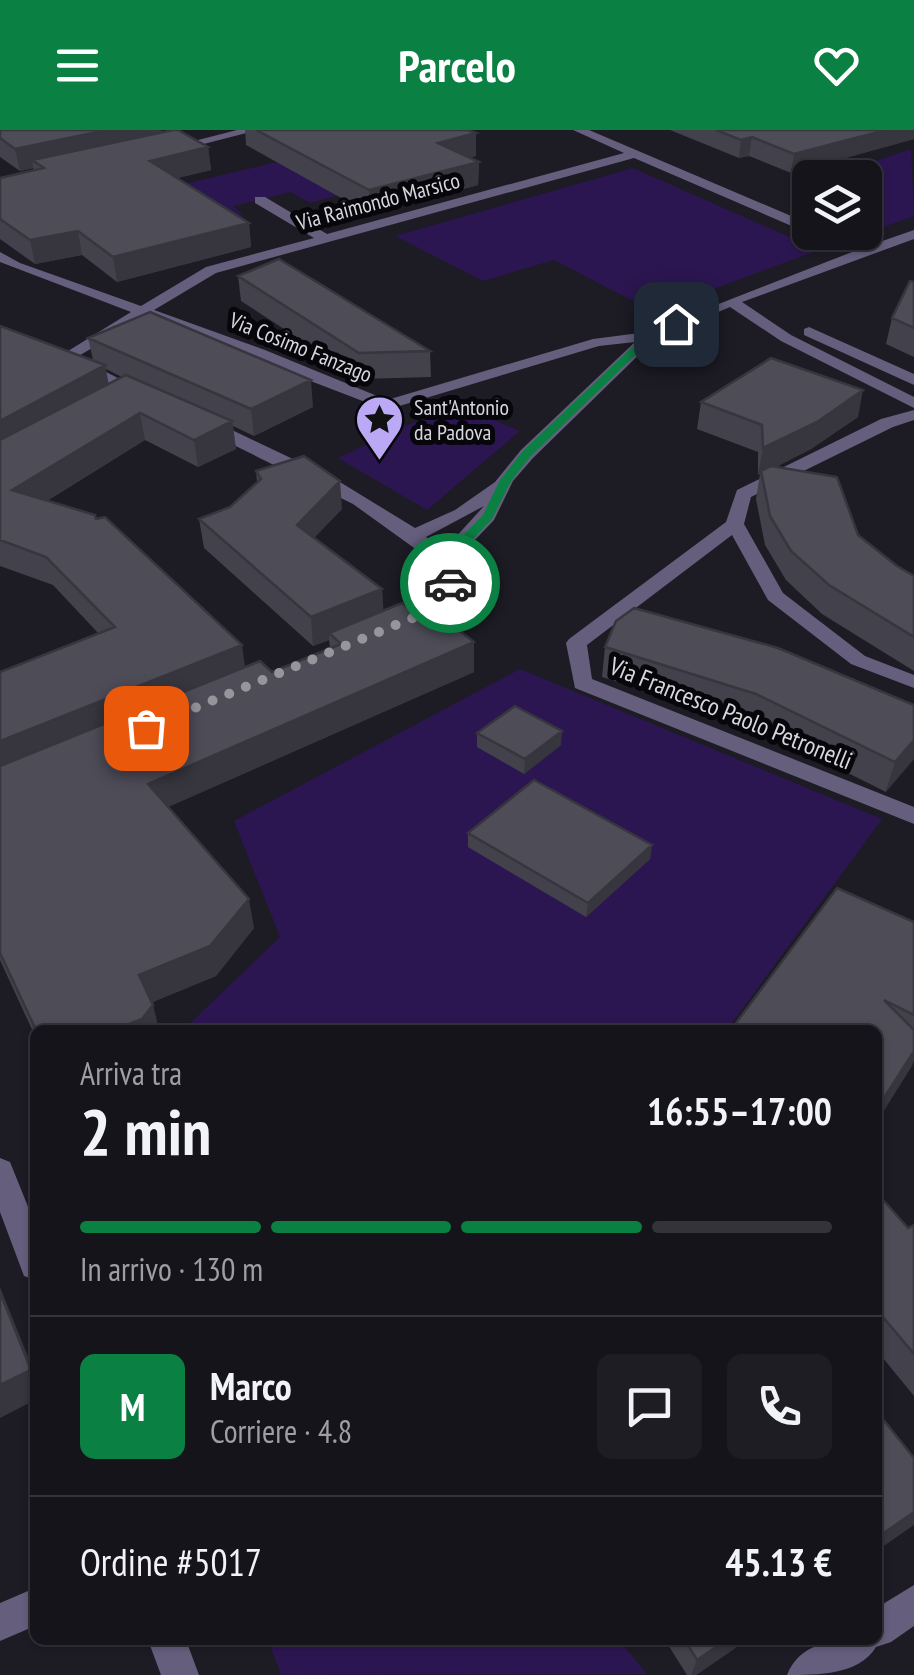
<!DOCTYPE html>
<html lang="it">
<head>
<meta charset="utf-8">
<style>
  :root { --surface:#16141b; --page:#1f1d24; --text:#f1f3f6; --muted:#9e9ea3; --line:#35333a; --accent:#0b8043 }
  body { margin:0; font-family:"PT Sans Narrow",sans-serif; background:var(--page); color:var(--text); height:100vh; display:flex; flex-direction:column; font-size:38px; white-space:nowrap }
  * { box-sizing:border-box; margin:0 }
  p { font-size:32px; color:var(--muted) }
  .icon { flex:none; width:55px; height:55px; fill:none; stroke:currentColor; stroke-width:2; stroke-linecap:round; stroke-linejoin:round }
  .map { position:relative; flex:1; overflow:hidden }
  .panel { position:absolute; left:30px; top:895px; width:852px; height:620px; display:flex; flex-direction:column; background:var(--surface); border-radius:15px; box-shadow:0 2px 8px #0004,0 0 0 2px var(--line) }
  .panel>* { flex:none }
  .fabs { position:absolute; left:792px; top:30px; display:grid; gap:20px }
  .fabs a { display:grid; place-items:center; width:90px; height:90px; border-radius:15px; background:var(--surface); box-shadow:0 2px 8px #0004,0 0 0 2px var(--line); font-size:50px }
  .pin { position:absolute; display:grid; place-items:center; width:85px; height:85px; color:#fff; margin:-42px; border-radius:20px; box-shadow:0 5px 15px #0006 }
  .courier { position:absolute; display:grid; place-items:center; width:100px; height:100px; margin:-50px; border:8px solid #0b8043; border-radius:50%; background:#fff; color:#222; box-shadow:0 2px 12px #0007 }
  .head em { font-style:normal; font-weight:800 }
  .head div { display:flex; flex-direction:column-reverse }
  .head { display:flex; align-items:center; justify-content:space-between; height:170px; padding:0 50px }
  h1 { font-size:65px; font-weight:800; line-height:75px }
  .bar { display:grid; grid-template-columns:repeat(4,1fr); gap:15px 10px; align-content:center; height:120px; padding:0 50px }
  .bar i { height:12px; border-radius:8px; background:var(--line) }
  .bar .current { background:var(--accent) }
  .bar p { grid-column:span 4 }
  .line { display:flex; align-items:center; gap:25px; padding:0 50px; border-top:2px solid var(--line) }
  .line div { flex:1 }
  .round { display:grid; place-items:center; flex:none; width:105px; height:105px; border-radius:15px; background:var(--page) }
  header { display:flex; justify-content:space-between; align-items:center; height:130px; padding:0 50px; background:var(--accent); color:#fff; font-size:45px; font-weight:800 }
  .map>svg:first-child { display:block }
</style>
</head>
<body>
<header><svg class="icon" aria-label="menu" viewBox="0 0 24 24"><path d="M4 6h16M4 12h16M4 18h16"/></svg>Parcelo<svg class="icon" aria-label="heart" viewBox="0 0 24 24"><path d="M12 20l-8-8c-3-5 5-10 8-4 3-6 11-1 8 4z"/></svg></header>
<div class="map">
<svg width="914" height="1545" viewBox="0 0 914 1545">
  <rect width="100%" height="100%" fill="#1d1b24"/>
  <!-- green -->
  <path fill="#2c1651" d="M371 10 437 37 310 73 291 62 233 76 243 85 83 123 36 89Z
    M911 19 914 86 873 101 865 98V48L828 47Z
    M633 38 819 120 684 170 635 172 554 130 483 151 395 106Z
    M455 273 520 301 427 380 338 328Z
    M520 539 882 689 727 900H183L280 807 234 691Z
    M268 1510H619L647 1544 281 1545Z"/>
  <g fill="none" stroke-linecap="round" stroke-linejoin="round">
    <!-- minor -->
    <path fill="#655e7d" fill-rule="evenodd" d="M237 0H258L169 23 163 19Z
      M573 0H589L810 94V102H830L865 117 914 100V109L742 172 791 205 914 267V278L781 211 730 177 655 209 533 328 513 351 494 390 454 432C462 475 439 488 401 498L394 496V488L435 465V433L353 374 197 297V289H209L335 349 415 398 455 380 495 352 521 320 635 212 599 216 386 280 144 187 77 227 149 264 151 267 143 272 70 239 60 226 131 182 0 132V122L20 133 141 176 206 137 314 108 255 73V67H265L327 104 624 23ZM634 28 852 122 647 202 593 209 387 270 265 220 154 180 216 143ZM484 376 443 421 426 407Z
      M809 197 914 244V255L804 205V199Z
      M914 280V290L893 297 751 367 744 394 783 463 865 526 914 545V558L851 534 768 470 732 405 587 515 592 549 914 677V694L575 558 566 513 569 509 726 392 737 360 881 289Z
      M0 1028 10 1032 35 1094V1150L24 1146 0 1082Z
      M914 1455V1496L891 1512 876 1517C859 1545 818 1545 787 1545 802 1507 843 1510 878 1510V1477Z
      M35 1458V1496L0 1511V1473Z
      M148 1510H186L199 1545H161Z"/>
  </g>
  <!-- wall -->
  <path fill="#43414b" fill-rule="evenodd" d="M0 0H161L162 2 208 17 211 40 177 48 249 93 251 117 117 152 82 125 35 134 0 109V48L34 41 33 38 20 41 0 27Z
    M245 0H468L476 3V26L468 27 479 32 478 55 370 84 246 15Z
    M670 0H914V9L791 43 749 26 739 28Z
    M238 146 430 221 431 247 361 249 241 171Z
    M914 152V227L886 214 892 188Z
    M0 196 93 230 88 208 313 277 254 306 233 296 236 319 198 337 145 310 47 371 96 389 245 537 272 542 330 518 329 510 313 516 204 418 199 389 230 377 257 352 256 341 342 379 314 408 382 459 383 481 415 483 474 512V542L168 677 254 798 216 846 152 872 159 900H35V906L0 830V542L99 504 53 455 0 436ZM106 239 122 247 108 254Z
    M701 272 858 287 811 319 776 337 897 436 914 446V541L822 484 786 450 765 415 756 369 760 344 758 345V322L697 299Z
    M605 517 914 575 886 662 750 594 602 547Z
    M477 603 561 615 524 644 477 617Z
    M468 703 652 715 650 729 586 787 468 717Z
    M914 792V930L878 990V900H734L736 893Z
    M878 1074 908 1098 914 1095V1266L878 1222Z
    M665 1510H747L696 1545H687Z"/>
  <!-- shaded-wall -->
  <path fill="#37353d" d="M107 0H161L163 11 32 30 33 38 20 41 15 19Z
    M886 0H914V9L791 43 794 24Z
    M476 3V26L438 35V13Z
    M752 7 749 26 739 28 741 10Z
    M208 17 211 40 153 54 150 31Z
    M479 32 478 55 370 84 369 60Z
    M249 93 251 117 117 152 113 127Z
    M78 101 82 125 35 134 30 110Z
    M105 235 110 261 0 322V291Z
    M311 250 313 277 254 306 251 279Z
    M863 260 858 287 811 319 761 344V341L760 344 758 345 763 318Z
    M140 283 145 310 19 388 12 360Z
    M232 291 236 319 198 337 194 310Z
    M340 351 342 379 299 423 297 395Z
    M382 459 384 488 329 503V510L313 516 311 487Z
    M474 512V542L154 683 148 654Z
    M242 515 246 544 0 645V611Z
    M562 601 561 615 524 644 525 629Z
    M914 610V629L886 662 895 632Z
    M652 715 650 729 586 787 588 773Z
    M249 769 254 798 216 846 146 875 139 845Z
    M153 875 159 900H114Z
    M914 921V930L912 936 878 990 884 968Z
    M0 1157 35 1244V1270L0 1288Z
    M914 1382V1395L878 1420V1407Z
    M726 1510H747L696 1545H691L697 1530Z"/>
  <!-- building -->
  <path fill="#4e4c57" stroke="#37353d" stroke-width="2.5" d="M0 0H107L15 19 0 8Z
    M173 0H178L208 17 150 31 249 93 113 127 78 101 30 110 0 89V48L44 38 32 30Z
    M256 0H468L476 3 438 13 479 32 369 60Z
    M716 0H886L794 24 752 7 741 10Z
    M279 129 430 221 359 223 238 146Z
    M910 151 914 152V198L892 188Z
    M150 182 311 250 251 279 88 208Z
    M0 196 105 235 0 291Z
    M771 228 863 260 817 292 763 318 762 295 701 272Z
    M126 245 232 291 194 310 140 283 12 360 95 385 96 389 105 387 242 515 0 611V542L115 497 46 427 0 410V310Z
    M304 326 340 351 297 395 382 459 311 487 199 389 230 377 261 349 256 341Z
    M771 336 837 347 858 405 897 436 914 446V507L829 455 791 421 770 386 761 341Z
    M402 473 415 483 429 477 474 512 148 654 249 769 210 816 139 845 153 875 142 889 114 900H36L0 823V636L260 531 272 542 341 514 329 503Z
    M634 478 778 518 914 575V610L895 632 756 564 605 517 616 491Z
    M515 576 562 601 525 629 477 603Z
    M534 650 652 715 588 773 468 703Z
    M837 758 914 792V885L884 870 914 900V921L884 968 878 965V900H735L739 894 736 893Z
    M884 1071 908 1098 914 1095V1224L878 1181V1074Z
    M0 1162 31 1240 0 1255Z
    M878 1283 914 1328V1382L878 1407Z
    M685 1510H726L697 1530Z"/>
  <!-- route -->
  <path fill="#0b8043" d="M673 192 681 194 653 208 531 326 511 351 492 389 451 432 456 453 446 456 438 431 483 385 500 350 523 321 646 204Z"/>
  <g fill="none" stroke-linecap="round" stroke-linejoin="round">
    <!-- done -->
    <path stroke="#97959c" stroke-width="10" stroke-dasharray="0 18" d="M146 598 437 478 450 453"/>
  </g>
  <!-- icons -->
  <defs>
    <symbol id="sight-pin" viewBox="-11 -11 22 30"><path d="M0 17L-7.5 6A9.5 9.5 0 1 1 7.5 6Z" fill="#bca9f5" stroke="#07060a"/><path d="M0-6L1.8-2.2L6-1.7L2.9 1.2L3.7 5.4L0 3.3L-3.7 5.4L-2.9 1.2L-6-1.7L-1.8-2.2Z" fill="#111"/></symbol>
  </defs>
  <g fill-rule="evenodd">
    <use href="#sight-pin" x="352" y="262" width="55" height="75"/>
  </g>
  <g text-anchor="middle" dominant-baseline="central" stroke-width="10" stroke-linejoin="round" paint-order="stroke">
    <!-- far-street labels -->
    <g font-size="22" fill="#d8d7dd" stroke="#07060a">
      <text transform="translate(378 71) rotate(-15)">Via Raimondo Marsico</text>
      <text transform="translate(301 217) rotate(22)">Via Cosimo Fanzago</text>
    </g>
    <!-- far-poi labels -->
    <g font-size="22" fill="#d8d7dd" stroke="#07060a" text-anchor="start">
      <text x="414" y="277">Sant'Antonio<tspan x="414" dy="25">da Padova</tspan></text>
    </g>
    <!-- street labels -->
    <g font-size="25" fill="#d8d7dd" stroke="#07060a">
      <text transform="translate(731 583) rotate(22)">Via Francesco Paolo Petronelli</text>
    </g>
  </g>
</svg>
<div class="fabs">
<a><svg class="icon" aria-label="layers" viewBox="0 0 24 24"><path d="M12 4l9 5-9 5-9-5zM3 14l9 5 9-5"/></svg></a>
</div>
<div class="pin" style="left:146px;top:598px;background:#ea580c"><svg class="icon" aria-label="bag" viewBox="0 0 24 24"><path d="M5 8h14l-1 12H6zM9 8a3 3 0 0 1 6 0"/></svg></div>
<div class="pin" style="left:676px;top:194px;background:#1f2937"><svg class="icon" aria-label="home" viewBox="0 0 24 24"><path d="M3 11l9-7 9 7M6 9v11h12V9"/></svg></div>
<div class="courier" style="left:450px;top:453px"><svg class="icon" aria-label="car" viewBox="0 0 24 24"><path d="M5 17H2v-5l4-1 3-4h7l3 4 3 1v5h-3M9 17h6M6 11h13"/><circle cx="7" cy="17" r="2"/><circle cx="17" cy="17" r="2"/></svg></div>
<section class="panel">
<div class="head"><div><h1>2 min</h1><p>Arriva tra</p></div><em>16:55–17:00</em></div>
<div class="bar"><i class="current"></i><i class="current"></i><i class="current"></i><i></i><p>In arrivo · 130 m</p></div>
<div class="line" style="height:180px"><b class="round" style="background:var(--accent);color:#fff">M</b><div><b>Marco</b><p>Corriere · 4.8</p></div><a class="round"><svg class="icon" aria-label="chat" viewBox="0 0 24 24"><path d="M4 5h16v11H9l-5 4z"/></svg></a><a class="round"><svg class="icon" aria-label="phone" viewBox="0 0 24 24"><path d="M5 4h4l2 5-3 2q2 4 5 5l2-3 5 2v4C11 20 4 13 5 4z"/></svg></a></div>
<div class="line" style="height:130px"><div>Ordine #5017</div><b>45.13 €</b></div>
</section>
</div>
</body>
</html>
